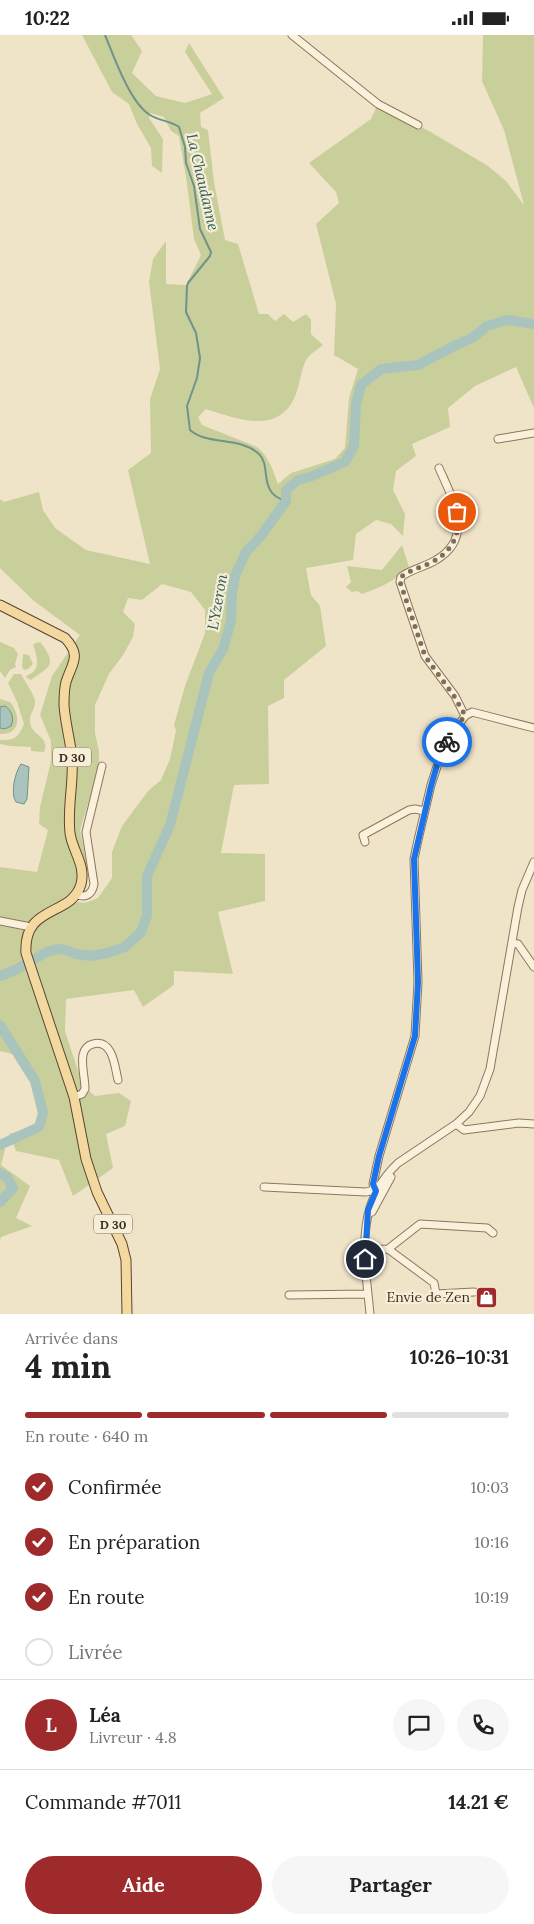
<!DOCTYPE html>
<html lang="fr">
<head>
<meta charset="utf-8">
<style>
  :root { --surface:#fff; --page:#f6f6f6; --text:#222; --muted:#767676; --line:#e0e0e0; --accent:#9e2a2b }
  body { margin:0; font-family:Lora,serif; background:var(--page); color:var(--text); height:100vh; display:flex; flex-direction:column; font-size:19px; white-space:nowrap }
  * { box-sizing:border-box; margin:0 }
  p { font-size:16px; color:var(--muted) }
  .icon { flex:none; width:28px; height:28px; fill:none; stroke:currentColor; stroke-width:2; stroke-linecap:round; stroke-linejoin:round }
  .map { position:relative; height:1279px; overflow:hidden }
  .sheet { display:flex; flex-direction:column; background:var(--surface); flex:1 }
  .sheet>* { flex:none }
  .pin { position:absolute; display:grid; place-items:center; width:42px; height:42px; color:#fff; margin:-21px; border:2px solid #fff; border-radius:50%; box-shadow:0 1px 5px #0007 }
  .courier { position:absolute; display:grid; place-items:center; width:50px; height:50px; margin:-25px; border:4px solid #1a73e8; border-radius:50%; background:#fff; color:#222; box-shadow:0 1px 6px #0007 }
  .head em { font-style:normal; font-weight:800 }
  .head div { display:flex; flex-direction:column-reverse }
  .head { display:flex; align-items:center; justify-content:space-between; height:85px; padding:0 25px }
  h1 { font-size:32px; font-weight:800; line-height:38px }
  .bar { display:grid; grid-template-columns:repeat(4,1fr); gap:8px 5px; align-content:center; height:60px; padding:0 25px }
  .bar i { height:6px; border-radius:4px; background:var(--line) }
  .bar .current { background:var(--accent) }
  .bar p { grid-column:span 4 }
  .line { display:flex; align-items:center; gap:12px; padding:0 25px; border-top:1px solid var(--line) }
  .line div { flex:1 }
  .round { display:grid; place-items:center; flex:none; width:52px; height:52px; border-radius:26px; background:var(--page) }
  ol { padding:0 25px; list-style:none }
  li { display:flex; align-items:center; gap:15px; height:55px }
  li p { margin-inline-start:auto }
  li .icon { padding:5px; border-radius:50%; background:var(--accent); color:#fff; stroke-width:4 }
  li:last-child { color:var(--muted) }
  li i { width:28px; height:28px; border:2px solid var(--line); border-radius:50% }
  .action { display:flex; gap:10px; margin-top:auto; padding:10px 25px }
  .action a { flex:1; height:58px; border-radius:30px; background:var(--accent); color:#fff; font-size:20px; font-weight:800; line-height:58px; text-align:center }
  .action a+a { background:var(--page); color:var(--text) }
  .status { display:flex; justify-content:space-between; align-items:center; height:35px; padding:0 25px; background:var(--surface); direction:ltr }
  .status svg { height:14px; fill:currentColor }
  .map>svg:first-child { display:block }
</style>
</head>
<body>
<div class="status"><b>10:22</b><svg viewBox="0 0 49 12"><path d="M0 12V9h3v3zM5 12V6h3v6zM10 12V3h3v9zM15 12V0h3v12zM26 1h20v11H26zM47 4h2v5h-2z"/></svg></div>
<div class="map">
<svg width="534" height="1279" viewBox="0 0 534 1279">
  <rect width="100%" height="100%" fill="#f0e4c8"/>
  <!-- green -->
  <path fill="#c9cf9b" d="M82 0H131L142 16 132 38 156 61 185 68 212 59 185 17 189 8 224 63 200 78 201 92 208 95 214 147 225 205 238 209 259 279H268L275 286 284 279 293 287 306 279 311 285V299L323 310C318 314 310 319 306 325 301 335 300 348 296 359 280 401 237 384 206 374L198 382 202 390 257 412C269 422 273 435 278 449L291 438 335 424 345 413 349 363 358 334 334 320 336 269 316 189 339 168 336 157 309 128 371 84 378 69 429 96 488 131 506 146 524 170 504 95 482 46 483 3V0H534V373L516 332 475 351 448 373 450 392 412 409 416 421 396 436 393 455 405 479 403 501 391 489 376 485 356 499 353 525 306 533 311 560 320 571 326 611 284 645V663L268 671 269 749 234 750 221 818 265 819V866L218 877 233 939 174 936V950L143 972 134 955 66 964 65 996 83 1051 95 1061 119 1058 131 1066 125 1091 106 1099 113 1133 73 1161 59 1125 16 1116 9 1099 36 1090 41 1078 33 1048 16 1020 0 1016V888L25 891 43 886 77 867 85 868 98 863 112 843V817L122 791 148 756 161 745 170 724 176 695 174 690 185 651 205 598V575L191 557 162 549 142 565 128 563 123 577 135 589 133 602 123 620 109 639 95 670V698L99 716V732L80 795 87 829 77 832C77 836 78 843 76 847 69 868 40 874 26 890L0 885V832L37 837 48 795 39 789 40 772 51 726V706L40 680 52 641 80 600 34 566 0 533V464L4 467 39 457 43 475 55 493 86 515 150 529 128 435 151 418 150 364 160 334 149 247 153 224 166 206V249L186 250 201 220 194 204 186 142 179 101 171 96 164 82 150 78 149 83 163 104 162 138 152 131 151 113 137 89 129 69 112 57Z
    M402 510 409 532C394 547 381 552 362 559L357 556 352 557 346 552 351 547 347 531 382 535Z
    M0 607 14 613 18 619 15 629 16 632 10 635 5 643 0 636Z
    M40 607C45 613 55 626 47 633 43 637 36 641 31 645L27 643 26 641C41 636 38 623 33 610L35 608Z
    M23 619 29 620 33 629 28 634 24 635 22 632Z
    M14 639H21C24 645 36 662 35 667 35 676 27 681 31 691 34 701 50 702 44 717L31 716V712L10 711 0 709V705C14 706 19 702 24 689L17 667 8 648Z
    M0 664 10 667C21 680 21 700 0 699Z
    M0 1106 5 1115 1 1130 30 1151 16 1183 32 1191 1 1202 0 1206Z"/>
  <!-- water -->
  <path fill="#a9c4bc" stroke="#6f938a" d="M5 671C11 675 15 683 11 691L5 694 0 693V672Z
    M21 729 29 732 27 764 24 769 16 767C10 759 15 737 21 729Z"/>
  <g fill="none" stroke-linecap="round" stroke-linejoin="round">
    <!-- stream -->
    <path stroke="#6f938a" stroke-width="2" d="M105 0C114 22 130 68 150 80 159 86 171 86 179 92L185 112 186 128 194 151 200 194 211 217 210 221 188 248 187 251 186 277 196 298 200 323 197 343 187 371 190 395C208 411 240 401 259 419 272 431 257 458 286 466"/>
    <!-- river -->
    <path stroke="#a9c4bc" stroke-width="10" d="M0 941 15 935 47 917 57 914 66 915 75 919 91 921 107 918 125 912 141 897 147 881V841L170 790 209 638 223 614 231 586 232 558 235 541 246 517 260 502 286 466V455L298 445 310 442 345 427 354 411 356 369 361 350 381 334 418 330 456 310 472 303 487 291 507 285 534 289
      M0 990 35 1046 43 1078 39 1092 0 1110
      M0 1138 7 1142 13 1153 0 1167"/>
    <defs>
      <path id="minor" d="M292 0 378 69 418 90
        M498 404 534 398
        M439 433C453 465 475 502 436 525 425 532 411 534 401 542L400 547 425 621 455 661 465 681
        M365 807 363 800 409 775 415 774 424 776
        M76 859C86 864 92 859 94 849L86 797 102 731
        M0 886 31 892
        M512 908 518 909 534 932
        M74 1062 82 1059 85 1054C85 1043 81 1031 83 1020 84 1014 88 1010 93 1009 113 1003 115 1033 118 1045
        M456 1089 464 1095 519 1088 534 1089
        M264 1152 366 1157 374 1155
        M376 1156 373 1149 379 1121 415 1001 418 947 414 824 418 805 431 750 444 710 465 681 472 677 534 693
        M372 1177 391 1142
        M388 1214 434 1248 436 1259 474 1257
        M365 1215 388 1214 420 1189 487 1193 493 1198
        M289 1260 368 1259
        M370 1279C365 1224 353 1170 398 1128L456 1089 469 1077 480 1061 490 1034 518 872 522 855 534 827"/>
      <path id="major" d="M0 570 65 603C82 621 72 628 66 647 64 654 64 662 64 670 65 687 70 704 72 722 74 747 67 773 70 798 72 815 86 830 81 849 72 882 23 869 26 918L74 1062 86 1124 97 1157 122 1209 126 1225 127 1279"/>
    </defs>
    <!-- minor casing -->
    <use href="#minor" stroke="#8d765c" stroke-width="9"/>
    <!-- major casing -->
    <use href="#major" stroke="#5b4430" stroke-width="11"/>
    <!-- minor -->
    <use href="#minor" stroke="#faf1dc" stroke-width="7"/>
    <!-- major -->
    <use href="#major" stroke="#f3d9a0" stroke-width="9"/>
  </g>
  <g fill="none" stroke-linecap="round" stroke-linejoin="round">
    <!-- done -->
    <path stroke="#7c6e5b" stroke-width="5" stroke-dasharray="0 9" d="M447 707 465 680 454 661 425 621 400 547 401 542C410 535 420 533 430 528 451 518 461 501 457 477"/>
    <!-- route -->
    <path stroke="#1a73e8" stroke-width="6" d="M365 1224 368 1175 376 1156 373 1149 379 1121 415 1001 418 947 414 824 431 751 440 720 447 707"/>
  </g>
  <!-- icons -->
  <defs>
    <symbol id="shop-square" viewBox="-11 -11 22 22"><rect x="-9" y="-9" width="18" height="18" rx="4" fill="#9e2a2b" stroke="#f7eed8"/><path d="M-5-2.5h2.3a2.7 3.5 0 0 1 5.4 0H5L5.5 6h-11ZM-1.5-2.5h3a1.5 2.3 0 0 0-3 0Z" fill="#fff"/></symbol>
  </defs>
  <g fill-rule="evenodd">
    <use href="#shop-square" x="474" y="1250" width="25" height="25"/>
  </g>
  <g text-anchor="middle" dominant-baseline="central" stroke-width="4.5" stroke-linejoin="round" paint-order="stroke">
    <!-- shield labels -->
    <g fill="#f7eed8" stroke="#756857" stroke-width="1">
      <rect x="53" y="712.5" width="38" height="19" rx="4"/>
      <rect x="94" y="1179.5" width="38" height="19" rx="4"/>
    </g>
    <g font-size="12" font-weight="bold" fill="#3d2e20">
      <text x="72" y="722">D 30</text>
      <text x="113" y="1189">D 30</text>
    </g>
    <!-- poi labels -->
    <g font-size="14" fill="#3d2e20" stroke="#f7eed8" text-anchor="end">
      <text x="470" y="1262">Envie de Zen</text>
    </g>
    <!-- water labels -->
    <g font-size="15" font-style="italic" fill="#2f5d5a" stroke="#f7eed8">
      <text transform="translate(203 147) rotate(77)">La Chaudanne</text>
      <text transform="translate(217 567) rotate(-80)">L'Yzeron</text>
    </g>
  </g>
</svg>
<div class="pin" style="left:457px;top:477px;background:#ea580c"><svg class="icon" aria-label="bag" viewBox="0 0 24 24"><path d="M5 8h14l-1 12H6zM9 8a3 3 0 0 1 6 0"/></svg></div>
<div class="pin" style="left:365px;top:1224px;background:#1f2937"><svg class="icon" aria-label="home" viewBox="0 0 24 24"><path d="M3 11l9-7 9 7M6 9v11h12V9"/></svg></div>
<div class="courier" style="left:447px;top:707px"><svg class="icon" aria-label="bike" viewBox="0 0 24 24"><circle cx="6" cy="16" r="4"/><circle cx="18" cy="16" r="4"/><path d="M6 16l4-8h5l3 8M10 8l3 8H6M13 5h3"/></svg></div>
</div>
<section class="sheet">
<div class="head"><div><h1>4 min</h1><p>Arrivée dans</p></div><em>10:26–10:31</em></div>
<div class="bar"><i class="current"></i><i class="current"></i><i class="current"></i><i></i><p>En route · 640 m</p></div>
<ol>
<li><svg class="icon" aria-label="check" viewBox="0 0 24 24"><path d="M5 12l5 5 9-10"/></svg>Confirmée<p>10:03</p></li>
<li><svg class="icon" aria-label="check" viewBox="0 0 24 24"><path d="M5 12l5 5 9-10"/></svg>En préparation<p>10:16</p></li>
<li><svg class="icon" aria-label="check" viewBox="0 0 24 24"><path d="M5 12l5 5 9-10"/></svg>En route<p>10:19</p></li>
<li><i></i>Livrée</li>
</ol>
<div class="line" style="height:90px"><b class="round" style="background:var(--accent);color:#fff">L</b><div><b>Léa</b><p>Livreur · 4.8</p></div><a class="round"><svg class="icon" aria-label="chat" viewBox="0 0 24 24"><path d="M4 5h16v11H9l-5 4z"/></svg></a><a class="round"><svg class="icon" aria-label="phone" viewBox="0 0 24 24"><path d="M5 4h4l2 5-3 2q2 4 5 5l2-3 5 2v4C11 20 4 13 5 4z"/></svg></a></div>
<div class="line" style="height:65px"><div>Commande #7011</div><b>14.21 €</b></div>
<div class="action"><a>Aide</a><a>Partager</a></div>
</section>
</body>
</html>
